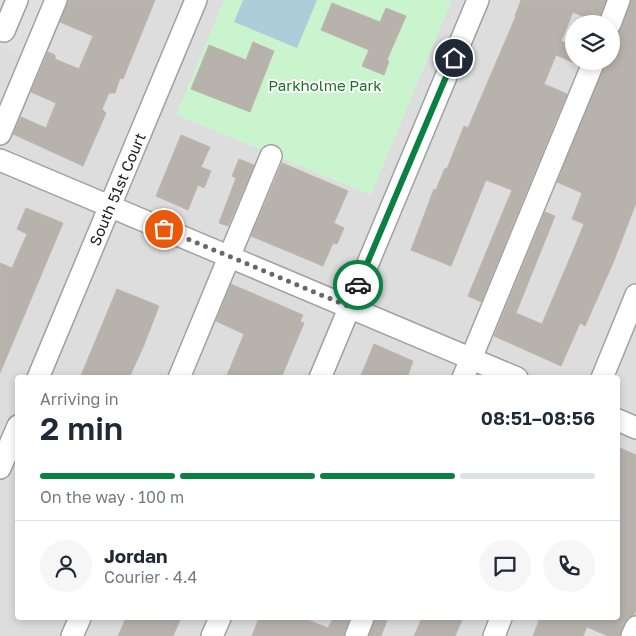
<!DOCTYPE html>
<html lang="en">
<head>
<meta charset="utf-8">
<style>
  :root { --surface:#fff; --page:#f6f6f7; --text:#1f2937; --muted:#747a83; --line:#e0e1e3; --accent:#0b8043 }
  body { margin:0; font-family:"Golos Text",sans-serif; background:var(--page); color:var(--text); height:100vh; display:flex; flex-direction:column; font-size:19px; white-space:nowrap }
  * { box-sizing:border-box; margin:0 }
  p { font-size:16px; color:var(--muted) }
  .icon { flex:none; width:28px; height:28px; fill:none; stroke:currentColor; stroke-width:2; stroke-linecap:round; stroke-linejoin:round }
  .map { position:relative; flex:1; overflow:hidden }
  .details { position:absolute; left:15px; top:375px; width:605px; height:245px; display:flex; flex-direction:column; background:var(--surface); border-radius:5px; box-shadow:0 2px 8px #0003 }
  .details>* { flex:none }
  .controls { position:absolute; left:565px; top:15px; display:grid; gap:10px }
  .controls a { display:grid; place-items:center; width:55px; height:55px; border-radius:50%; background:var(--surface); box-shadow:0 2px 8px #0003; font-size:25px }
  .pin { position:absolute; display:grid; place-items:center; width:42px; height:42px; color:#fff; margin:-21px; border:2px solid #fff; border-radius:50%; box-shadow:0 1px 5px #0007 }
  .courier { position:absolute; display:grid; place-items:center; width:50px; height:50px; margin:-25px; border:4px solid #0b8043; border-radius:50%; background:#fff; color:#222; box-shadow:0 1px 6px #0007 }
  .headline em { font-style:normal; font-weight:600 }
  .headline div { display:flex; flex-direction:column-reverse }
  .headline { display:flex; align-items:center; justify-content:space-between; height:85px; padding:0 25px }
  h1 { font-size:32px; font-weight:600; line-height:38px }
  .bar { display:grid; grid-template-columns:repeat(4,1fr); gap:8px 5px; align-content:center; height:60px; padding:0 25px }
  .bar i { height:6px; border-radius:4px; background:var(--line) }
  .bar .selected { background:var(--accent) }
  .bar p { grid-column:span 4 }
  .line { display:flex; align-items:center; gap:12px; padding:0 25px; border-top:1px solid var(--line) }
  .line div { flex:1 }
  .round { display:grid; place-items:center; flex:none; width:52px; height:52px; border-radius:26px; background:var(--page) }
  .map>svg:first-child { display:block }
</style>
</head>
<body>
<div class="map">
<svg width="636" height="636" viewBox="0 0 636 636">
  <rect width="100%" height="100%" fill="#efede7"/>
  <!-- residential -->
  <path fill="#dedddd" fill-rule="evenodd" d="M0 0H636V636H0ZM574 24H611V61H574ZM18 378H618V618H18Z"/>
  <!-- park -->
  <path fill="#caf4ce" d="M224 0H452L371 195 176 115Z"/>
  <!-- parking -->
  <path fill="#e0e0e0" d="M0 0H49L25 57 0 46Z"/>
  <!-- water -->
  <path fill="#adcdd8" d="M243 0H317L297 48 234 22Z"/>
  <!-- building -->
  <path fill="#b8b2ad" stroke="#bfb5ab" d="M68 0H155L123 79 120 78 115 93H109L102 109 106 113 83 166 13 134 21 117 46 128 56 103 31 92 48 52 55 55V59L79 69 93 36 60 22Z
    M521 0H606L598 23 573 12 561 41 574 46V61H580L579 65 556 55 544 84 567 94 481 302 468 296 512 190 486 180 451 266 411 250 434 189 436 190 445 168 447 169 464 126 468 128 516 16H515Z
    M631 0H636V203L613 263 585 326 580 323 561 366 494 336 545 212 555 216 516 313 542 324 575 246 584 224 572 219 582 193 557 182 606 61H611V37L618 34 621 29Z
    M332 3 380 22 386 8 406 16 387 60 389 61 384 75 362 66 369 50 321 30Z
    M253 42 274 51 250 112 191 89 209 45 246 60Z
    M181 135 210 147 201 167 211 171 204 188 198 185 188 210 156 196Z
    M239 159 254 165 228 226 219 223 236 178 232 176Z
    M282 163 348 191 334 223 344 228 337 244 333 243 323 266 251 236Z
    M26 208 63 223 0 373V263L12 268 27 234 17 229Z
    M231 284 303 315 300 322 304 323 281 378H226L244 334 216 321Z
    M117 289 159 306 144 345 129 378H80Z
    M374 344 413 361 407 378H360Z
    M618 447 636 455V610L634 615 628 617 625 622 620 636H608L587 627 583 636H533L540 618H618Z
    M126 618H181L173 636H118Z
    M259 618H303L328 628 333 618H350L344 636H252Z
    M375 618H388L381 636H369Z
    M422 618H463L455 636H414Z"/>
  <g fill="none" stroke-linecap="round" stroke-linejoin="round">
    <defs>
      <path id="minor" d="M610 24 619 0
        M0 29 4 31 17 0
        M0 134 56 0
        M0 160 517 378
        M38 378 196 0
        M179 378 271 156
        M320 378 478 0
        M463 378 594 61
        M602 378 636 295
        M618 420 636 428
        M0 468 18 426
        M72 636 80 618
        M212 636 220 618
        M356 636 363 618
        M494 636 501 618
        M632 636 636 627"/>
    </defs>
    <!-- minor casing -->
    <use href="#minor" stroke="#a1a1a1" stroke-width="24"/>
    <!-- minor -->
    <use href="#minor" stroke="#fff" stroke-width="21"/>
  </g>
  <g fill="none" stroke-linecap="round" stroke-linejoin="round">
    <!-- done -->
    <path stroke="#686866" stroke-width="5" stroke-dasharray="0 9" d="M164 229 350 307 358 285"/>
    <!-- route -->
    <path stroke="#0b8043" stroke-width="6" d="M358 285 454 58"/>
  </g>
  <g text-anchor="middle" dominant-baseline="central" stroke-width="4" stroke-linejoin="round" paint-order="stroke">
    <!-- park labels -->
    <g font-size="15" fill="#187322" stroke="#fff">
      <text x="325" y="85">Parkholme Park</text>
    </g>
    <!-- street labels -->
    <g font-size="15" fill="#202020" stroke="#fff">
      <text transform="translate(117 189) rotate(-67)">South 51st Court</text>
    </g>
  </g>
</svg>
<div class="controls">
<a><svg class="icon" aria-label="layers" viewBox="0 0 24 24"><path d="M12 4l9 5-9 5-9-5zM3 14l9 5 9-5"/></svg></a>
</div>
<div class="pin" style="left:164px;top:229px;background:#ea580c"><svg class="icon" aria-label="bag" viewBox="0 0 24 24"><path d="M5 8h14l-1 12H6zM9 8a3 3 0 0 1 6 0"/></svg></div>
<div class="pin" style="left:454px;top:58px;background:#1f2937"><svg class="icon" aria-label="home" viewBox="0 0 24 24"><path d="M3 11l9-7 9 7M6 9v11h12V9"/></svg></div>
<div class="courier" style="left:358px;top:285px"><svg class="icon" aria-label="car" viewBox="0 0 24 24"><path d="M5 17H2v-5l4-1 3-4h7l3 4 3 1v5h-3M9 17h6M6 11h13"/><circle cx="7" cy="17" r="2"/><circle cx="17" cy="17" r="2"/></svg></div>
<section class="details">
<div class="headline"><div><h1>2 min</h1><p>Arriving in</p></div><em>08:51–08:56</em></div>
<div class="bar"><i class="selected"></i><i class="selected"></i><i class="selected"></i><i></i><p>On the way · 100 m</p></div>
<div class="line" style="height:90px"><a class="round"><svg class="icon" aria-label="person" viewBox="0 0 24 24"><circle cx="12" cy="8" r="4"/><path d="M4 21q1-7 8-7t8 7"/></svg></a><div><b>Jordan</b><p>Courier · 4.4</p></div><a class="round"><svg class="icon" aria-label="chat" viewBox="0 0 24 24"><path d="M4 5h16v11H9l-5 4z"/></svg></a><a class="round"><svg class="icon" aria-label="phone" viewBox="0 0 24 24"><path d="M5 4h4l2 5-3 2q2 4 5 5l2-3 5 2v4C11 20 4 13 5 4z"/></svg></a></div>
</section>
</div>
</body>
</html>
